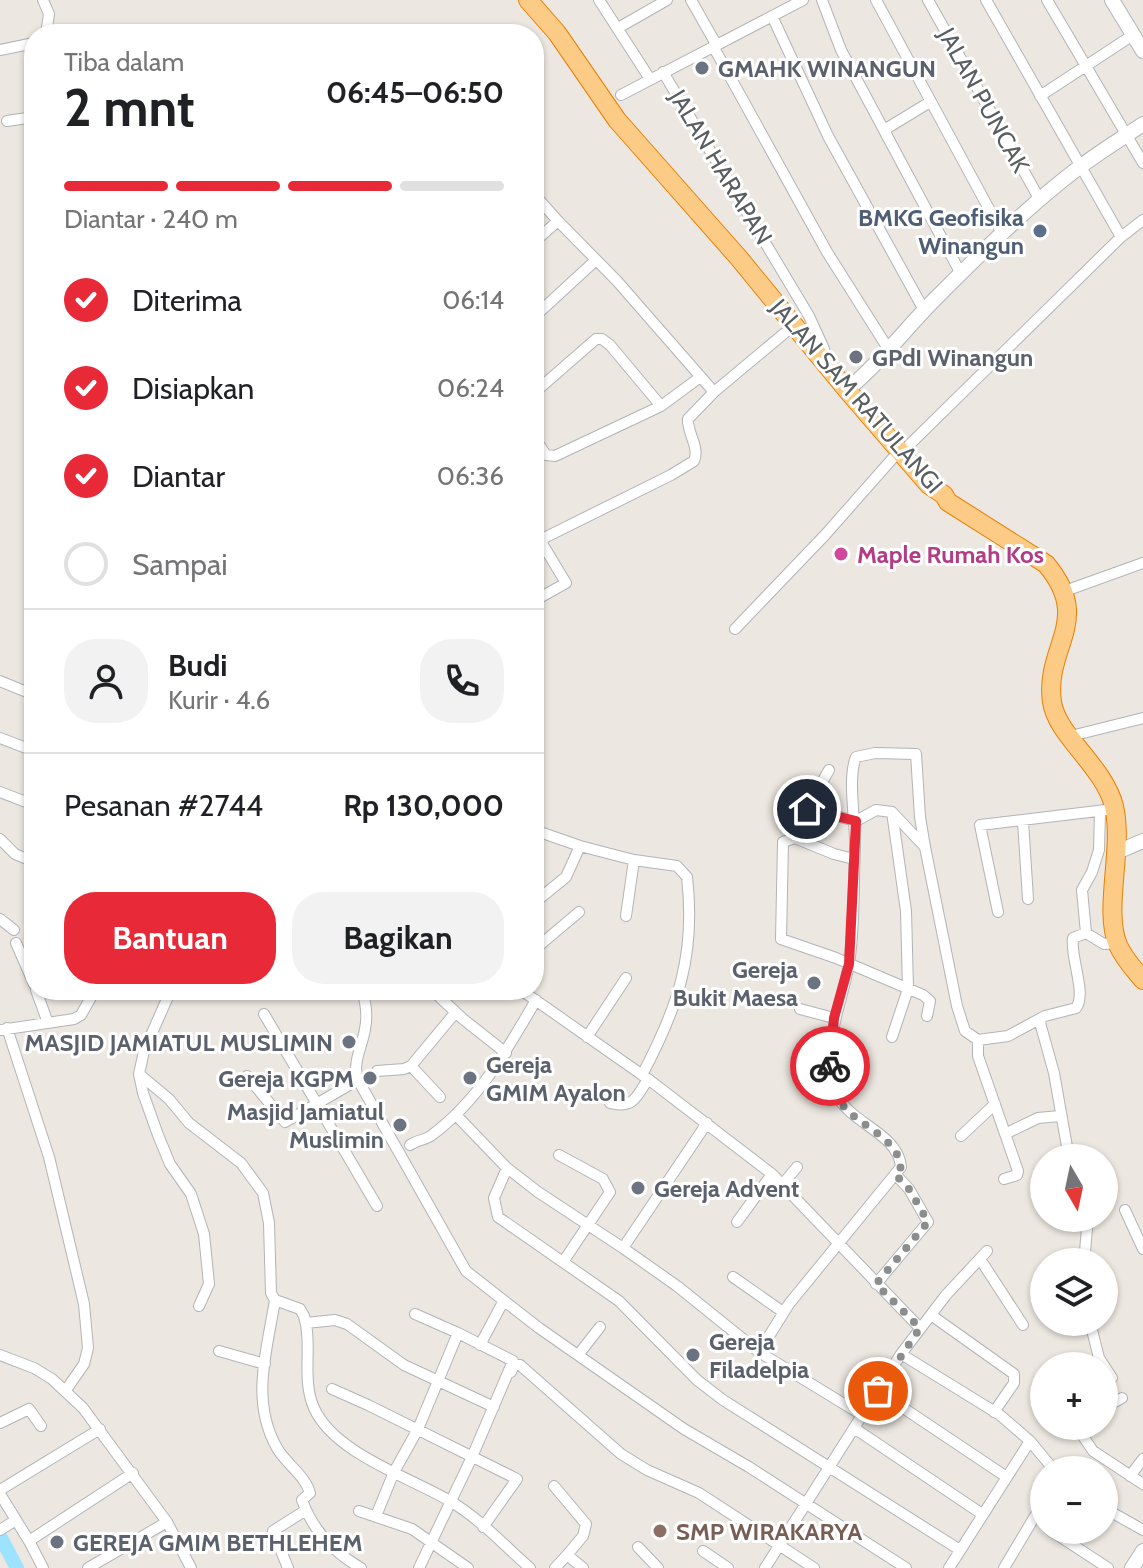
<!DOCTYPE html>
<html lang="id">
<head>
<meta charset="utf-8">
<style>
  :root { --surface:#fff; --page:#f2f2f2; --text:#202124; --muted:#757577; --line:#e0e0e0; --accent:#e82a38 }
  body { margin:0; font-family:Cabin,sans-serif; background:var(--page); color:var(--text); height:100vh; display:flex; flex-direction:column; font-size:30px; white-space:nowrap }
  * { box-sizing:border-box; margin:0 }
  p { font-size:26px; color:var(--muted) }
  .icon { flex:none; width:44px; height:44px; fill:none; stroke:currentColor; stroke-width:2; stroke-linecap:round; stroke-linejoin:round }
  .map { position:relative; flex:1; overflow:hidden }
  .sheet { position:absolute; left:24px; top:24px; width:520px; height:976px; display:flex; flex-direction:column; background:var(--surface); border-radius:32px; box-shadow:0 2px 6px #0004 }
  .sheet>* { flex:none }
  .needle { width:52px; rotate:171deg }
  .tools { position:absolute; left:1030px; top:1144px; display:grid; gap:16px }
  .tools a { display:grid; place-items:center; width:88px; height:88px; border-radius:50%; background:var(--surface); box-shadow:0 2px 6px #0004; font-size:40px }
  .pin { position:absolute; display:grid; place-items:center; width:68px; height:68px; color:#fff; margin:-34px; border:4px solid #fff; border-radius:50%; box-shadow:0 2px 8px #0007 }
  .courier { position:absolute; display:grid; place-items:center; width:80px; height:80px; margin:-40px; border:6px solid #e82a38; border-radius:50%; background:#fff; color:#222; box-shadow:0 2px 10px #0007 }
  .headline em { font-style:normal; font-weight:700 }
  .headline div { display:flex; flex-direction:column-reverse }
  .headline { display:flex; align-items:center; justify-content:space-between; height:136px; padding:0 40px }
  h1 { font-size:52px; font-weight:700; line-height:60px }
  .bar { display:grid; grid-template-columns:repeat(4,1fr); gap:12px 8px; align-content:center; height:96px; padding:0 40px }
  .bar i { height:10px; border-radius:6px; background:var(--line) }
  .bar .active { background:var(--accent) }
  .bar p { grid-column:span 4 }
  .line { display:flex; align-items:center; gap:20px; padding:0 40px; border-top:2px solid var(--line) }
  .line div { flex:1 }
  .round { display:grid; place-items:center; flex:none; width:84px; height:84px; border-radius:32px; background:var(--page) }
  ol { padding:0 40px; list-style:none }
  li { display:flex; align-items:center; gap:24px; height:88px }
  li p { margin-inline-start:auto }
  li .icon { padding:8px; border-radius:50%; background:var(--accent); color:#fff; stroke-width:4 }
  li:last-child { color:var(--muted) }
  li i { width:44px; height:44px; border:4px solid var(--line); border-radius:50% }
  .button { display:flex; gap:16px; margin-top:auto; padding:16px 40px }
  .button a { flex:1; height:92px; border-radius:32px; background:var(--accent); color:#fff; font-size:32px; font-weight:700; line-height:92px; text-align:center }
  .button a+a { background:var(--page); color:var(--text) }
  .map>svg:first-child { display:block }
</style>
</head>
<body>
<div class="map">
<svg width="1143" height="1568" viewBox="0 0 1143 1568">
  <rect width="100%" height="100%" fill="#ece7e0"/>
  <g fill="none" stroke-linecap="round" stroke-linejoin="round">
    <!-- river -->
    <path stroke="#9de3ff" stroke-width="14" d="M0 1536 17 1568"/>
    <defs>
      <path id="street" d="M43 0 49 14 46 34
        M599 0 650 79
        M691 0 716 44
        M822 0 841 50 961 274
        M876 0 1002 233
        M928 0 1040 200
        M986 0 1121 237
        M1047 0 1143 163
        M772 16 828 136 924 310
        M618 28 667 0
        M713 46 827 252 889 350
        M0 50 34 43
        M663 72 809 316 824 349 822 358
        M621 95 803 0
        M1040 96 1133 35
        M7 121 34 117
        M884 130 930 102
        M534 194 558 221 617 281 714 392
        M534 242 558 221
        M534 317 596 260
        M534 393 596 339H602L610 345 661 406 699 378
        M534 437 546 455 555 456 661 406
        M902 452 1121 237 1143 220
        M534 530 566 583 534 601
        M542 539 671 475 694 461C700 447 687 433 688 419L714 392 793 326
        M1065 591 1143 563
        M735 629 825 535 900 450
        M0 681 34 695
        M1071 736 1143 718
        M0 738 34 751
        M0 792 34 805
        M807 809 856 821
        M892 812 906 911 908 989 892 1037
        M856 821 876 810 892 812 925 847 957 1006 965 1031 978 1040 1008 1036 1045 1016 1076 1008C1087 993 1070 958 1073 938L1086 933 1104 944 1117 943
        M1023 821 1028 899
        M534 830 580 846 634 860 677 866 687 877C696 955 678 1007 642 1075
        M0 839 15 854 34 862
        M800 840 807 809 829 770
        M854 859 834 854 795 838 783 842 781 939 836 958 923 995 930 1001 927 1016
        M534 903 566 877 580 846
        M998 912 980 825 1114 809
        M626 916 634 860
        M0 919 14 930
        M1086 933 1082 890 1092 872 1099 850 1100 812
        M16 943 34 984
        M534 950 579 912
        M534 959V966
        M36 990 48 1023
        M171 990 144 1051 139 1074 143 1093 158 1135 170 1164 191 1194 204 1234 209 1284 199 1306
        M362 990C366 1003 368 1015 365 1029 362 1048 352 1062 358 1080L466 1271 539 1328 684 1429 749 1467 906 1568
        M432 990 463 1019 506 1053
        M521 990 648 1079 772 1174 920 1328
        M800 1009 834 1018
        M264 1014 377 1206
        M1039 1019 1054 1073 1069 1158
        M7 1028 49 1157 84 1304 88 1348 84 1364 66 1390
        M0 1030 74 1019 81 1015 95 990
        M587 1037 626 978
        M978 1040V1056L1018 1171 1017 1175 1004 1179
        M411 1066 440 1097
        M377 1071 404 1069 411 1066 455 1013
        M139 1074 169 1099 189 1123 241 1163 263 1193 269 1223 271 1293 275 1300 300 1309 304 1316C313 1346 301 1379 314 1408 334 1453 409 1477 450 1501 479 1518 505 1546 530 1568
        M247 1076 285 1122 358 1080
        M610 1103C634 1109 637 1096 648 1079
        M456 1115 507 1168 538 1192 623 1248
        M707 1123 623 1248 677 1286 759 1352 862 1415
        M1007 1133 1038 1118 1060 1116
        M961 1136 995 1104
        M410 1145C417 1140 426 1140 432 1135 479 1100 507 1050 536 1000
        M559 1155 603 1179 610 1192 563 1262
        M507 1168 494 1198 498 1217 619 1301 697 1380 723 1400 960 1550
        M782 1185 797 1167
        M1125 1210 1143 1249
        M737 1222 772 1174
        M980 1259 1023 1325
        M1084 1262 1088 1218
        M733 1277 783 1312
        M876 1284 928 1222 909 1189 895 1174
        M275 1300C267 1351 250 1400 277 1448 286 1464 305 1475 310 1493L302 1500C313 1531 333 1552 361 1568
        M415 1314 458 1333
        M931 1315 1014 1374V1383L994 1412
        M1090 1322 1099 1358 1112 1378 1104 1383
        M306 1323 335 1320 347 1324 404 1365 494 1407
        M480 1345 503 1302
        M219 1351 265 1364
        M759 1352 789 1304 901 1167C898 1131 845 1123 835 1090 821 1045 841 1008 849 964 855 926 853 886 855 848 856 822 847 779 856 757L875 753 916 754 920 817 925 847
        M901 1354 1000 1415 1030 1441 1054 1470
        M0 1355 34 1368 52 1379 83 1408 167 1522 191 1568
        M578 1355 600 1327
        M511 1372 514 1365H520L621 1454 647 1470 699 1493 814 1568
        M332 1389 368 1405 517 1479 483 1527
        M878 1391 1005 1476
        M1104 1408 1122 1398
        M0 1423 29 1409 41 1426
        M1076 1426 1093 1451 1143 1484
        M854 1428 982 1514
        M1130 1476 1143 1459
        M554 1486 586 1524 583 1536 567 1555
        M0 1490 100 1429
        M0 1494 29 1541
        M1104 1508 1143 1530
        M359 1511 412 1529 468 1568
        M376 1516 394 1472 418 1429 458 1333 513 1361 472 1457 419 1568
        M0 1530 16 1520
        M1050 1530 1108 1568
        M638 1547 658 1568
        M703 1551 728 1568
        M43 1568 29 1541 133 1473
        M88 1568 167 1522
        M288 1568 273 1531 306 1510
        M555 1568 567 1555 583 1568
        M765 1568 901 1354 946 1295 987 1251
        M949 1568 1030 1441
        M1004 1568 1044 1501"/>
      <path id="secondary" d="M1112 0 1143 51
        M847 390C880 363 906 328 936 298 981 253 1027 207 1077 169 1098 153 1121 139 1143 124
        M1117 852 1143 841
        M1132 1568 1143 1551"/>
      <path id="highway" d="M528 0 557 33 617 120 738 257 847 390 929 485 944 495 948 502 1046 564C1094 621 1044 646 1052 702 1057 736 1103 765 1114 806 1124 849 1103 909 1118 945 1124 959 1134 969 1143 980"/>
    </defs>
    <!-- street casing -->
    <use href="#street" stroke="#b1b4b8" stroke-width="12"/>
    <!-- secondary casing -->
    <use href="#secondary" stroke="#b0b5b8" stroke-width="16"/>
    <!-- highway casing -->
    <use href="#highway" stroke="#eb7e01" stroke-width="20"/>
    <!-- street -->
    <use href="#street" stroke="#fff" stroke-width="10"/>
    <!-- secondary -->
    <use href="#secondary" stroke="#fff" stroke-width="14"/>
    <!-- highway -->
    <use href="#highway" stroke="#fccc86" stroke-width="18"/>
  </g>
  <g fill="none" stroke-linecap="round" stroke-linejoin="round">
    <!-- done -->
    <path stroke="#8c8e8d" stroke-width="8" stroke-dasharray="0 14.4" d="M830 1066C831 1079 834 1092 841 1103 857 1126 897 1136 901 1167L895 1174 909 1189 928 1222 876 1284 920 1328 878 1391"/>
    <!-- route -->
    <path stroke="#e82a38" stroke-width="10" d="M807 809 856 821 849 964 834 1018 830 1066"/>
  </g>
  <!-- markers -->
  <g fill="#6b7280" stroke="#fff" stroke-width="3">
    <circle cx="702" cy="68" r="8"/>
    <circle cx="856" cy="357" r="8"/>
    <circle cx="814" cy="983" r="8"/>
    <circle cx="349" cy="1042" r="8"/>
    <circle cx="370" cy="1078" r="8"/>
    <circle cx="470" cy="1078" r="8"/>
    <circle cx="400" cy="1125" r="8"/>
    <circle cx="638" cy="1188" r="8"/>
    <circle cx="693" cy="1355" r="8"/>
    <circle cx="57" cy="1542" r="8"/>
  </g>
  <circle fill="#5c6f8a" stroke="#fff" stroke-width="3" cx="1040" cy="231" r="8"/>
  <circle fill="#d1479c" stroke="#fff" stroke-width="3" cx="841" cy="554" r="8"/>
  <circle fill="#8d6e63" stroke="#fff" stroke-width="3" cx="660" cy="1531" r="8"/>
  <g text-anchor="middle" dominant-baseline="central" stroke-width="6" stroke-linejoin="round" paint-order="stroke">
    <!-- worship labels -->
    <g font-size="24" font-weight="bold" fill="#5b616d" stroke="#fff" text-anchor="start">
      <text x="718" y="68">GMAHK WINANGUN</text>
      <text x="872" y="357">GPdI Winangun</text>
      <text x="798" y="969" text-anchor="end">Gereja<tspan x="798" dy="28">Bukit Maesa</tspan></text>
      <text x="333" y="1042" text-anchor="end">MASJID JAMIATUL MUSLIMIN</text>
      <text x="486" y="1064">Gereja<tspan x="486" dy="28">GMIM Ayalon</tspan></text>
      <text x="354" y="1078" text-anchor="end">Gereja KGPM</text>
      <text x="384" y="1111" text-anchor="end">Masjid Jamiatul<tspan x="384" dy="28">Muslimin</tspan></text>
      <text x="654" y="1188">Gereja Advent</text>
      <text x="709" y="1341">Gereja<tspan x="709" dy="28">Filadelpia</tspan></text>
      <text x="73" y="1542">GEREJA GMIM BETHLEHEM</text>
    </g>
    <!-- street labels -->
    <g font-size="24" fill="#595e61" stroke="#fff">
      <text transform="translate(984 100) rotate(61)">JALAN PUNCAK</text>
      <text transform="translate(721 167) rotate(59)">JALAN HARAPAN</text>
      <text transform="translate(857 396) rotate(49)">JALAN SAM RATULANGI</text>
    </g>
    <!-- service labels -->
    <g font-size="24" font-weight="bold" fill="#4e5e75" stroke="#fff" text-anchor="end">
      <text x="1024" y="217">BMKG Geofisika<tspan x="1024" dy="28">Winangun</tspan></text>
    </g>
    <!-- hotel labels -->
    <g font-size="24" font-weight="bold" fill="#b23c85" stroke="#fff" text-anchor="start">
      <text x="857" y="554">Maple Rumah Kos</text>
    </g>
    <!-- education labels -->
    <g font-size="24" font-weight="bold" fill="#785e54" stroke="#fff" text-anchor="start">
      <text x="676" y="1531">SMP WIRAKARYA</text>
    </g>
  </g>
</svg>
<div class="tools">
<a><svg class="needle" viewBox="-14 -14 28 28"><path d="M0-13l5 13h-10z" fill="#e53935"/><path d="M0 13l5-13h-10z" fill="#757577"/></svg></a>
<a><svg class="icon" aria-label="layers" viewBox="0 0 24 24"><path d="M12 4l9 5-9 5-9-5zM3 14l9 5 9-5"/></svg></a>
<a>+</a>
<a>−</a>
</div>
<div class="pin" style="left:878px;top:1391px;background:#ea580c"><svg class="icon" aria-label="bag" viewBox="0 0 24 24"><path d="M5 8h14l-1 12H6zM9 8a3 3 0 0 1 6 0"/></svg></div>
<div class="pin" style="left:807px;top:809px;background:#1f2937"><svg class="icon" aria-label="home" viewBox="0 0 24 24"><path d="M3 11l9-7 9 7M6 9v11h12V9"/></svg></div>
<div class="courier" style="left:830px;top:1066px"><svg class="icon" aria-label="bike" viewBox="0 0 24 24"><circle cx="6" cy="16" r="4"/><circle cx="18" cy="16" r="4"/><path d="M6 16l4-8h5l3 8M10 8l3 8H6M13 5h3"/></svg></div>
<section class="sheet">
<div class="headline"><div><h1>2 mnt</h1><p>Tiba dalam</p></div><em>06:45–06:50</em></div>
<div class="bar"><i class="active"></i><i class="active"></i><i class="active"></i><i></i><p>Diantar · 240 m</p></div>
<ol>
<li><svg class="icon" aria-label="check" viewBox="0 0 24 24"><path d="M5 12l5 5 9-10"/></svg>Diterima<p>06:14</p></li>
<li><svg class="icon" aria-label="check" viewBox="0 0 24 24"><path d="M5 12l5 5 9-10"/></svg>Disiapkan<p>06:24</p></li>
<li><svg class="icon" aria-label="check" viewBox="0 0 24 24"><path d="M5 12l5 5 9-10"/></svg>Diantar<p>06:36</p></li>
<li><i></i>Sampai</li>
</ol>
<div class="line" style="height:144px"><a class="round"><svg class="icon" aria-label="person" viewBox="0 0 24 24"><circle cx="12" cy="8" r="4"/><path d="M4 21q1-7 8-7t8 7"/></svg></a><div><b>Budi</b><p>Kurir · 4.6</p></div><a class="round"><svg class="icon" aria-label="phone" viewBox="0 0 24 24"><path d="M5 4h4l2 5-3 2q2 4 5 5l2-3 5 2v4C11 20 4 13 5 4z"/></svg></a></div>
<div class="line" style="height:104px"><div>Pesanan #2744</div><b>Rp 130,000</b></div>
<div class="button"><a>Bantuan</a><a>Bagikan</a></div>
</section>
</div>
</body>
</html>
